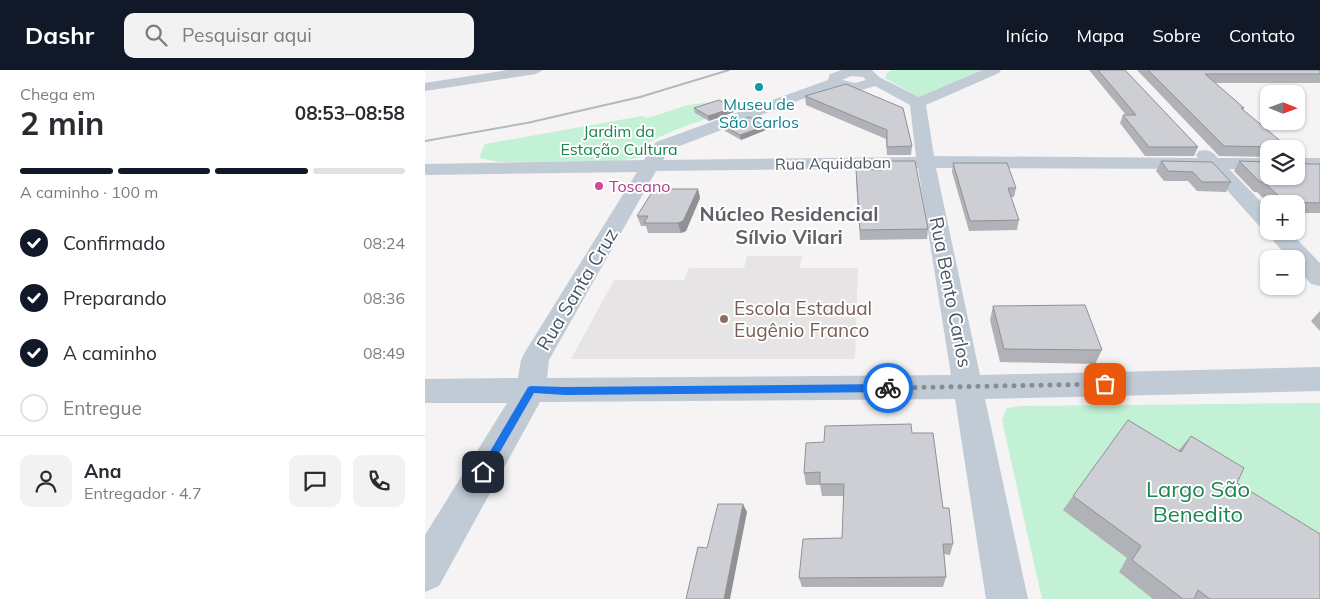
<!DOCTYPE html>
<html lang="pt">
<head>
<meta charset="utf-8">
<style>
  :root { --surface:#fff; --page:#f2f2f3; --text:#2b2b33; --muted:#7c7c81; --line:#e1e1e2; --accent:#111827 }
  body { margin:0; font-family:Mulish,sans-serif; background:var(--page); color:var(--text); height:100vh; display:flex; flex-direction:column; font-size:19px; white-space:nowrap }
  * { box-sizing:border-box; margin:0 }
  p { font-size:16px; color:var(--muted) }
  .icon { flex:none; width:28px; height:28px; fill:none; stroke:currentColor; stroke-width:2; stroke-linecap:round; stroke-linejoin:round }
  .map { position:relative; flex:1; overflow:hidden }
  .details { display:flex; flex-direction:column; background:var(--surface); width:425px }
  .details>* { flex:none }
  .needle { width:32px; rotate:91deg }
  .tools { position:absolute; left:835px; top:15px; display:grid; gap:10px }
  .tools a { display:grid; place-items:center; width:45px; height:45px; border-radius:10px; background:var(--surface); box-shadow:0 1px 4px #0004; font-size:25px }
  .pin { position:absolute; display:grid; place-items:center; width:42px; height:42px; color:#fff; margin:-21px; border-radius:10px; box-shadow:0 2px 8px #0006 }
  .courier { position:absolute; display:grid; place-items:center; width:50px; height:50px; margin:-25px; border:4px solid #1a73e8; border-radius:50%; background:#fff; color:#222; box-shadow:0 1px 6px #0007 }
  .head em { font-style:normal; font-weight:700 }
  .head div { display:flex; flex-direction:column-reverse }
  .head { display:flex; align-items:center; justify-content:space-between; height:85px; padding:0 20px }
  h1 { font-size:32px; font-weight:700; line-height:38px }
  .bar { display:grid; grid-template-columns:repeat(4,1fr); gap:8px 5px; align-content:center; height:60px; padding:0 20px }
  .bar i { height:6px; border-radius:4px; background:var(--line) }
  .bar .active { background:var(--accent) }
  .bar p { grid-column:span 4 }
  .line { display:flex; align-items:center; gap:12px; padding:0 20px; border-top:1px solid var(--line) }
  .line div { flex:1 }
  .round { display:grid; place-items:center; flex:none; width:52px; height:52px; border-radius:10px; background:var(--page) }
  ol { padding:0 20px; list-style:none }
  li { display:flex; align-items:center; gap:15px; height:55px }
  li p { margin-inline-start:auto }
  li .icon { padding:5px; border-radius:50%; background:var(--accent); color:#fff; stroke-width:4 }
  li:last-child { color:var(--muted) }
  li i { width:28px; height:28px; border:2px solid var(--line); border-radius:50% }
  header { display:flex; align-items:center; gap:30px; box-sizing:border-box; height:70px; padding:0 25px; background:var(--accent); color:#fff }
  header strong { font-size:24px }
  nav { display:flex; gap:28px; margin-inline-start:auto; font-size:18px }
  .search { width:350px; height:45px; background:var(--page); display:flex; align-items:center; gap:12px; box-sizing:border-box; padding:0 18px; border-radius:10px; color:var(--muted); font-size:19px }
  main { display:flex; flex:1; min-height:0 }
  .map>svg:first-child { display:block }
</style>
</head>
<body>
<header>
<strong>Dashr</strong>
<div class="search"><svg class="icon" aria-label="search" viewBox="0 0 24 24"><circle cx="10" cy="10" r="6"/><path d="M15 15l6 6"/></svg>Pesquisar aqui</div>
<nav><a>Início</a><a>Mapa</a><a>Sobre</a><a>Contato</a></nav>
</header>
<main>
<section class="details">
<div class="head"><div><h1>2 min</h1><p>Chega em</p></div><em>08:53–08:58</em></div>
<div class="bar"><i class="active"></i><i class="active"></i><i class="active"></i><i></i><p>A caminho · 100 m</p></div>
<ol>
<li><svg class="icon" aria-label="check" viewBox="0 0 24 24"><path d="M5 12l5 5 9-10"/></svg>Confirmado<p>08:24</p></li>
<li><svg class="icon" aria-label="check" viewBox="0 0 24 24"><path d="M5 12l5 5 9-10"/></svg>Preparando<p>08:36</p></li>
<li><svg class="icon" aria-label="check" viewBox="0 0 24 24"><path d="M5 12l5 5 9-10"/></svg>A caminho<p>08:49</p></li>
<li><i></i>Entregue</li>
</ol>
<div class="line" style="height:90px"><a class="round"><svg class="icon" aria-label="person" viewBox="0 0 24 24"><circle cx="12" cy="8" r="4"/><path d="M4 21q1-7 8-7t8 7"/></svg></a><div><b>Ana</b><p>Entregador · 4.7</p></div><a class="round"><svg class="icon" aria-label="chat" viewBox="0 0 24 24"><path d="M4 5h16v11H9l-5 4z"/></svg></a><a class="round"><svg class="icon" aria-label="phone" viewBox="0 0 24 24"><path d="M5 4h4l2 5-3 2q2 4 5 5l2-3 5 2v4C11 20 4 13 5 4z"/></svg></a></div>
</section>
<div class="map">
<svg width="895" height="529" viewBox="0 0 895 529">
  <rect width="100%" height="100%" fill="#f5f3f3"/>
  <!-- education -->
  <path fill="#e6e4e5" d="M322 186H377L375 198H433L430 289H146L189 210H259L264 198H319Z"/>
  <!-- green -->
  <path fill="#c3f1d5" d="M467 0H557L494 27 460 8 462 3Z
    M304 30 320 34 316 38C282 49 247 58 216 77V87L194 91 74 92 54 88 60 74 217 46 223 48 263 35Z
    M895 333V529H617L577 350 582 338 596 336Z"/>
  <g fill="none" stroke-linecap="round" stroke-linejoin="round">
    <!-- street -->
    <path fill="#c1cad2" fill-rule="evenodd" d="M83 0H118L111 4 0 21V13Z"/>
    <!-- secondary -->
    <path fill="#c1cbd6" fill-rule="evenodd" d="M417 0H447L454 7 494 27 557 0H576L574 3 501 35 509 86 773 88 771 85 774 81C783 79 787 81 793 88H844V100L804 99 844 140V161H864L895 193V216L886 214 871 197V189H864L840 161 841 159 836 158 783 99 511 98 555 305 895 297V321L560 329 603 529H561L530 329 115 332 14 516 0 522V465L82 333H0V309L93 308 96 290 100 282 212 102 2 105 0 104V94L219 90 231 72 403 10 405 4ZM426 6 438 7 441 10 430 13 417 10ZM450 16 485 35 491 87 238 90 244 80 409 17 430 22ZM493 98 526 305 122 308 124 290 231 101Z
      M871 88H895V100H871Z"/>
    <!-- rail -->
    <path stroke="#b5b8bd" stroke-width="2" d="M0 71 102 53 215 27 304 0"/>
  </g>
  <!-- wall -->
  <path fill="#b0b2b7" d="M664 0H700L773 77 769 86H720L695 53 698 45H701Z
    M712 0H895V13H790L819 38 818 40 865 79H850L851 77 850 79H844V87L794 86Z
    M421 14 487 76 486 85H462L461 69 381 35 380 26Z
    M269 38H308L309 42 284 51 270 43Z
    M299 56H340L341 60 316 70 300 61Z
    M736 91 806 112 801 122 772 121 763 111H739L731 101Z
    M814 91 876 92 883 94H895V143H871V134H844L832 122H829L809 101Z
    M528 93 591 118 589 127H586L594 150 592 160 544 161 527 102Z
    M431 109 503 159 502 169 435 170Z
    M273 119 275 128 261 161 256 163H223L221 156H216L212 146Z
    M568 236 677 280 670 294 575 292 565 250Z
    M895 241V261L886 251Z
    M487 363 518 438 528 474 525 485 519 484 521 507 518 517H377L374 508 417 468 419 426H397L395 415H381L379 403 399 372Z
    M766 366 812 413 895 529H728L694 502 702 488 638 440 648 426 753 381Z"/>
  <!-- shaded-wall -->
  <path fill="#909195" d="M308 38 309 42 284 51 283 46Z
    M340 56 341 60 316 70 315 65Z
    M273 119 275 128 261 161 256 163 253 153Z
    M318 434 322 442 305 529H299Z"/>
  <!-- building -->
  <path fill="#cdcfd5" stroke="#909195" d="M673 0H700L773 77H724L698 45H711Z
    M723 0H895V4H780L819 38H816L865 79H851V77L799 76Z
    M421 14 478 38 487 76 462 77V60L380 26Z
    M294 30 308 38 283 46 269 38Z
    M324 47 340 56 315 65 299 56Z
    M871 84 876 88V92L883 94H895V133L860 132 839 112H835L814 91 844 92V106H871Z
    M463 91H490L503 159 435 160 431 99 457 100V94H463Z
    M736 91 787 92 806 112H777L768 102 743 101Z
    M528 93H582L591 118H583L594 150 545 151Z
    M229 119H273L258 151 253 153H219L223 146H212Z
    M660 235 677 280 579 279 568 236Z
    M703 350 756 382 766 366 819 398 812 413 895 464V529H785L773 520 769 529H758L707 490 716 476 648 426Z
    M486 354 487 363H508L518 438H524L528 474H518L521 507 374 508 378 469 417 468 419 414H395V402L379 403 381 373 399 372 400 356Z
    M293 434H318L299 529H261L273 477 282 478Z"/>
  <!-- route -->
  <path fill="#1a73e8" d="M463 314 468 318 463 322 140 325 109 323 61 406 58 407 53 402 103 317 106 316 140 317Z"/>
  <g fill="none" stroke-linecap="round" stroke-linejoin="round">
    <!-- done -->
    <path stroke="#868d94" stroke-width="5" stroke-dasharray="0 9" d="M463 318 680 314"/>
  </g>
  <!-- markers -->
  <circle fill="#0f9aa8" stroke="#fff" stroke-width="2" cx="334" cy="17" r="5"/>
  <circle fill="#d1479c" stroke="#fff" stroke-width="2" cx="174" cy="116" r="5"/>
  <circle fill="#8d6e63" stroke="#fff" stroke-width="2" cx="299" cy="249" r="5"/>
  <g text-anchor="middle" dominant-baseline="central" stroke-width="4" stroke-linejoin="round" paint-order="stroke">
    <!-- far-culture labels -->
    <g font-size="16" fill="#0d838f" stroke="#fff">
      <text x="334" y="34">Museu de<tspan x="334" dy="18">São Carlos</tspan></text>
    </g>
    <!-- far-park labels -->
    <g font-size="16" fill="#17864f" stroke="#fff">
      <text x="194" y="61">Jardim da<tspan x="194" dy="18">Estação Cultura</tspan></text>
    </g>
    <!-- far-street labels -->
    <g font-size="16" fill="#4a5661" stroke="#fff">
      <text transform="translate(408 93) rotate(-1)">Rua Aquidaban</text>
    </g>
    <!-- far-hotel labels -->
    <g font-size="16" fill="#b23c85" stroke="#fff" text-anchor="start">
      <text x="184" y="116">Toscano</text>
    </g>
    <!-- street labels -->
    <g font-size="19" fill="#4a5661" stroke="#fff">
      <text transform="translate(152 219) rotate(-59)">Rua Santa Cruz</text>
      <text transform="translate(526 222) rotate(79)">Rua Bento Carlos</text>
    </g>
    <!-- education labels -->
    <g font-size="19" fill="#785e54" stroke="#fff" text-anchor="start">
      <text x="309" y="238">Escola Estadual<tspan x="309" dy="22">Eugênio Franco</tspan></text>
    </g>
    <!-- far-district labels -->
    <g font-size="20" font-weight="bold" fill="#5f6368" stroke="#fff">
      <text x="364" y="143">Núcleo Residencial<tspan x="364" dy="23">Sílvio Vilari</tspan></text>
    </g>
    <!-- near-park labels -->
    <g font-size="22" fill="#17864f" stroke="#fff">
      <text x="773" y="419">Largo São<tspan x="773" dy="25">Benedito</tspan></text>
    </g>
  </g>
</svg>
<div class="tools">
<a><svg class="needle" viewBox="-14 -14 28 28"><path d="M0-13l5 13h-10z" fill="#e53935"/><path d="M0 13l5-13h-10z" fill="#7c7c81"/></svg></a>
<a><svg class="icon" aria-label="layers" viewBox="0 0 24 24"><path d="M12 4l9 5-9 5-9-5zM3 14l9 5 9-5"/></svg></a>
<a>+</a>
<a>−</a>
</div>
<div class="pin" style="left:680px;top:314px;background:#ea580c"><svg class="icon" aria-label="bag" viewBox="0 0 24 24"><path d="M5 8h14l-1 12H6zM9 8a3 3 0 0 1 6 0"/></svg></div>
<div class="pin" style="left:58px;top:402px;background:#1f2937"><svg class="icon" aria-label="home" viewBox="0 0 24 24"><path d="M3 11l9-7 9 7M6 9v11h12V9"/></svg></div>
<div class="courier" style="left:463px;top:318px"><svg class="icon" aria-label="bike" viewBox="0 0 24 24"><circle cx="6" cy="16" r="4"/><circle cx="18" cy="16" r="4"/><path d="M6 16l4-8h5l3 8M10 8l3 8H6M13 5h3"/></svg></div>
</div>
</main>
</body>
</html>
